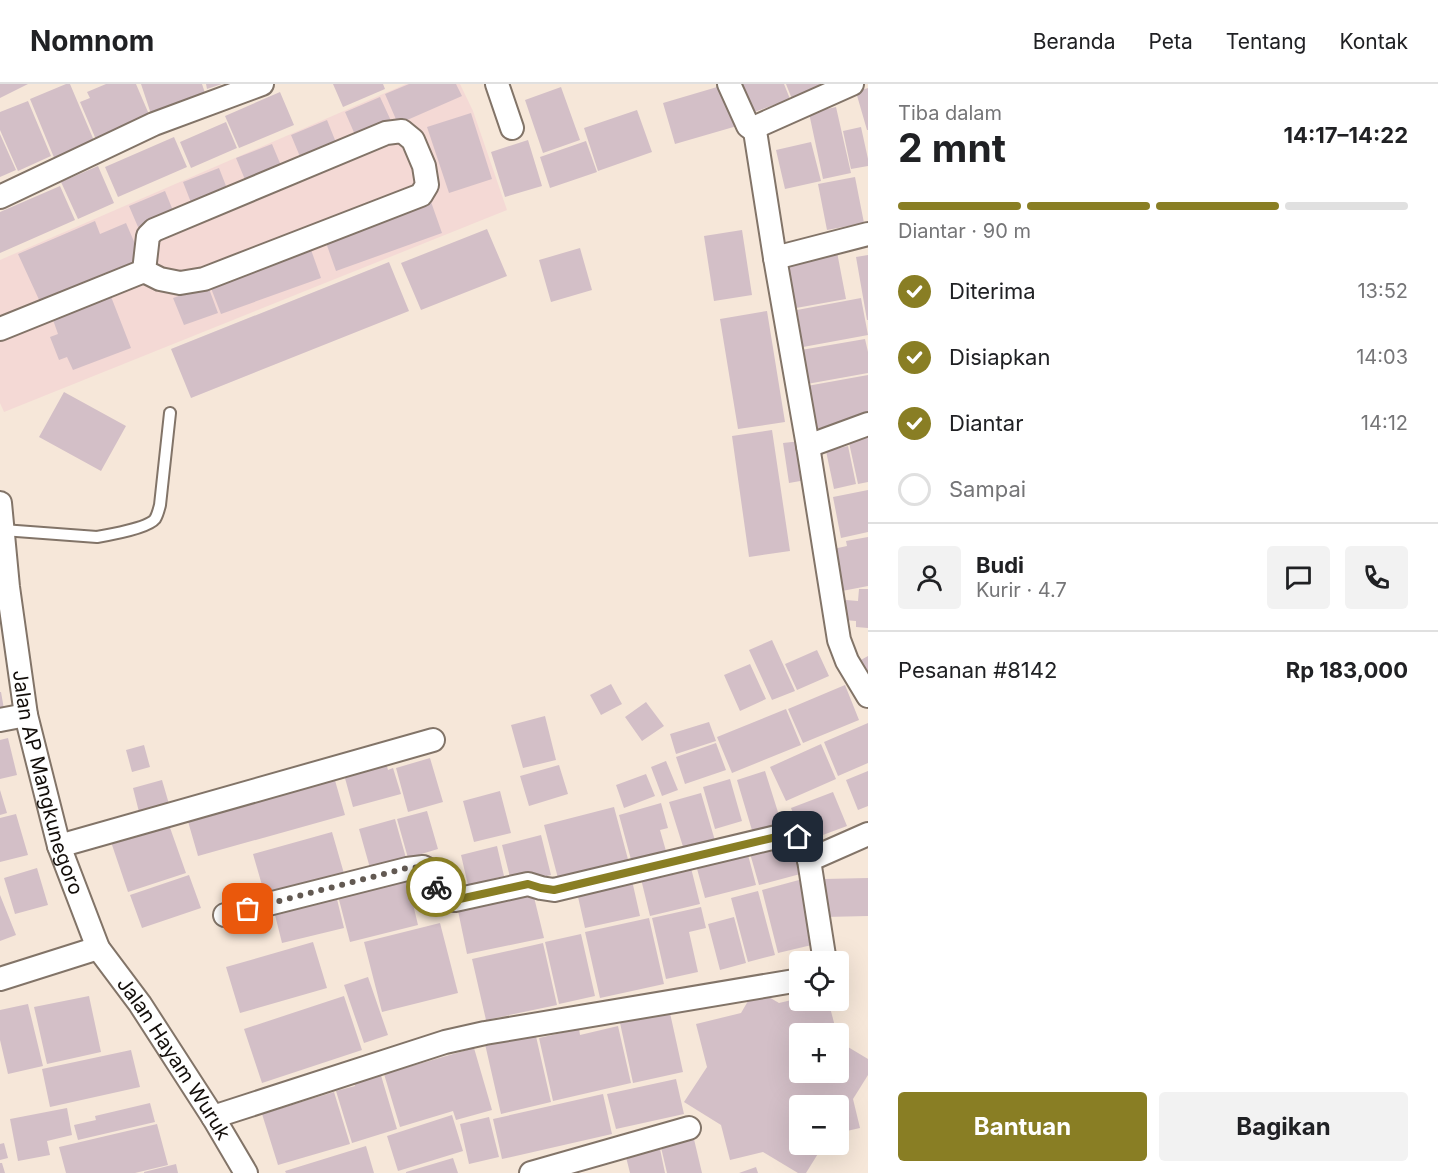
<!DOCTYPE html>
<html lang="id">
<head>
<meta charset="utf-8">
<style>
  :root { --surface:#fff; --page:#f2f2f2; --text:#202124; --muted:#757577; --line:#e0e0e0; --accent:#897e24 }
  body { margin:0; font-family:Inter,sans-serif; background:var(--page); color:var(--text); height:100vh; display:flex; flex-direction:column; font-size:22px; white-space:nowrap }
  * { box-sizing:border-box; margin:0 }
  p { font-size:20px; color:var(--muted) }
  .icon { flex:none; width:33px; height:33px; fill:none; stroke:currentColor; stroke-width:2; stroke-linecap:round; stroke-linejoin:round }
  .map { position:relative; flex:1; overflow:hidden }
  .details { display:flex; flex-direction:column; background:var(--surface); width:570px }
  .details>* { flex:none }
  .controls { position:absolute; left:789px; top:867px; display:grid; gap:12px }
  .controls a { display:grid; place-items:center; width:60px; height:60px; border-radius:6px; background:var(--surface); box-shadow:0 6px 24px #0002; font-size:30px }
  .pin { position:absolute; display:grid; place-items:center; width:51px; height:51px; color:#fff; margin:-26px; border-radius:12px; box-shadow:0 3px 9px #0006 }
  .courier { position:absolute; display:grid; place-items:center; width:60px; height:60px; margin:-30px; border:4px solid #897e24; border-radius:50%; background:#fff; color:#222; box-shadow:0 2px 8px #0007 }
  .overview em { font-style:normal; font-weight:700 }
  .overview div { display:flex; flex-direction:column-reverse }
  .overview { display:flex; align-items:center; justify-content:space-between; height:102px; padding:0 30px }
  h1 { font-size:39px; font-weight:700; line-height:45px }
  .bar { display:grid; grid-template-columns:repeat(4,1fr); gap:9px 6px; align-content:center; height:72px; padding:0 30px }
  .bar i { height:8px; border-radius:4px; background:var(--line) }
  .bar .selected { background:var(--accent) }
  .bar p { grid-column:span 4 }
  .line { display:flex; align-items:center; gap:15px; padding:0 30px; border-top:2px solid var(--line) }
  .line div { flex:1 }
  .round { display:grid; place-items:center; flex:none; width:63px; height:63px; border-radius:6px; background:var(--page) }
  ol { padding:0 30px; list-style:none }
  li { display:flex; align-items:center; gap:18px; height:66px }
  li p { margin-inline-start:auto }
  li .icon { padding:6px; border-radius:50%; background:var(--accent); color:#fff; stroke-width:4 }
  li:last-child { color:var(--muted) }
  li i { width:33px; height:33px; border:3px solid var(--line); border-radius:50% }
  .action { display:flex; gap:12px; margin-top:auto; padding:12px 30px }
  .action a { flex:1; height:69px; border-radius:6px; background:var(--accent); color:#fff; font-size:24px; font-weight:700; line-height:69px; text-align:center }
  .action a+a { background:var(--page); color:var(--text) }
  header { display:flex; align-items:center; gap:36px; box-sizing:border-box; height:84px; padding:0 30px; background:var(--surface); border-bottom:2px solid var(--line) }
  header strong { font-size:28px }
  nav { display:flex; gap:33px; margin-inline-start:auto; font-size:21px }
  main { display:flex; flex:1; min-height:0 }
  .map>svg:first-child { display:block }
</style>
</head>
<body>
<header>
<strong>Nomnom</strong>
<nav><a>Beranda</a><a>Peta</a><a>Tentang</a><a>Kontak</a></nav>
</header>
<main>
<div class="map">
<svg width="868" height="1089" viewBox="0 0 868 1089">
  <rect width="100%" height="100%" fill="#f6e7d9"/>
  <!-- education -->
  <path fill="#f4d9d5" d="M406 0H460L473 27 507 126 4 328 0 319V176Z"/>
  <!-- building -->
  <path fill="#d3bfc7" d="M0 0H28L0 14Z
    M66 0H70L95 59 55 76 30 15Z
    M106 0H136L151 35 97 58 80 18 90 14 87 8Z
    M141 0H202L206 12 151 30Z
    M206 0H222L207 5Z
    M333 0H383L385 5 343 23Z
    M409 0H456L462 12 398 40 385 10Z
    M737 0H784L790 15 749 30Z
    M786 0H819L821 4 792 15Z
    M724 1 737 42 675 60 663 19Z
    M561 3 580 56 543 69 525 16Z
    M868 4V46H867L856 8Z
    M280 8 294 41 239 64 225 32Z
    M380 13 392 39 356 53 345 28Z
    M28 17 51 72 18 87 0 46V28Z
    M836 23 851 89 823 95 809 29Z
    M637 26 652 68 598 87 584 44Z
    M471 29 492 95 449 109 427 43Z
    M327 36 337 61 301 75 291 51Z
    M226 38 237 64 191 84 180 58Z
    M861 43 868 75V82L851 85 843 47Z
    M0 50 16 86 0 93Z
    M174 53 187 83 118 113 105 83Z
    M528 56 542 102 505 113 491 68Z
    M586 57 597 88 550 104 540 73Z
    M811 58 821 97 785 105 776 66Z
    M272 60 282 84 246 98 236 74Z
    M98 82 114 119 78 135 61 98Z
    M219 84 228 107 192 121 183 98Z
    M855 93 864 139 827 146 818 100Z
    M60 102 75 136 0 169V128Z
    M165 107 174 129 138 143 129 122Z
    M430 115 442 149 336 187 324 153Z
    M95 137 100 150 126 139 142 176 41 220 18 170Z
    M487 145 507 192 421 226 401 179Z
    M742 146 752 211 714 217 704 152Z
    M310 163 321 194 221 230 209 199Z
    M580 164 592 206 551 218 539 176Z
    M837 168 846 215 796 224 787 177Z
    M868 171V236H867L856 173Z
    M389 178 409 227 191 314 171 265Z
    M208 202 218 229 184 241 173 214Z
    M110 210 131 264 73 286 67 273 59 276 50 253 58 250 52 233Z
    M861 214 868 251 803 263 797 226Z
    M767 227 785 338 738 345 720 235Z
    M865 255 868 268V289L807 300 801 266Z
    M868 291V335L814 345 807 302Z
    M64 308 126 342 101 387 39 353Z
    M772 346 790 467 749 473 732 352Z
    M868 350V398L858 400 848 354Z
    M801 357 806 396 789 399 783 359Z
    M848 362 856 400 834 405 826 367Z
    M868 406V448L841 454 833 413Z
    M868 453V502L842 507 833 465 847 462 846 457Z
    M859 505H868V544L856 543V537L844 536 846 516 858 517Z
    M772 556 795 607 772 616 749 566Z
    M817 566 829 592 797 606 785 580Z
    M868 572V594L859 577Z
    M750 580 766 615 740 627 724 591Z
    M611 600 622 620 601 631 590 611Z
    M845 601 859 636 803 659 788 625Z
    M0 608H1L4 625 0 626Z
    M646 618 664 642 642 657 625 633Z
    M786 625 801 661 732 689 717 653Z
    M545 632 556 676 523 684 511 641Z
    M709 638 716 657 676 670 670 650Z
    M868 639V679L838 692 824 658Z
    M8 654 17 691 0 695V656Z
    M716 659 726 686 685 700 676 673Z
    M821 660 836 695 786 717 770 683Z
    M144 661 150 683 132 688 126 666Z
    M430 674 443 718 408 728 396 684Z
    M385 675 388 686 393 684 401 710 353 723 343 687Z
    M666 677 678 706 662 712 651 683Z
    M559 681 568 710 529 722 520 692Z
    M765 687 783 744 754 753 737 696Z
    M868 687V722L858 726 846 696Z
    M646 690 655 712 624 724 616 701Z
    M334 693 345 731 198 772 187 734Z
    M730 695 742 737 715 745 703 703Z
    M162 696 169 720 139 728 133 704Z
    M0 706 7 729 0 731Z
    M500 707 511 749 474 758 463 717Z
    M833 708 847 742 804 758 791 724Z
    M701 709 716 760 685 769 669 718Z
    M661 719 668 744 660 746 668 774 633 783 619 731Z
    M614 723 629 779 559 798 544 741Z
    M427 727 438 765 408 774 397 735Z
    M16 730 28 771 0 778V734Z
    M395 735 406 774 370 784 359 745Z
    M168 738 186 789 128 808 111 758Z
    M332 748 345 793 266 815 253 770Z
    M541 751 551 791 512 801 502 761Z
    M794 754 804 789 759 801 749 766Z
    M497 762 504 792 468 801 461 771Z
    M747 767 756 801 705 814 696 781Z
    M37 784 48 821 15 830 4 794Z
    M691 784 700 820 650 832 641 795Z
    M189 791 201 824 142 844 130 811Z
    M406 791 418 841 350 858 337 808Z
    M631 792 640 832 585 844 576 804Z
    M868 794V832L825 833 824 795Z
    M799 796 816 860 778 869 762 806Z
    M532 805 544 854 467 870 457 822Z
    M335 807 344 844 282 859 273 823Z
    M758 807 775 871 748 878 731 814Z
    M0 811 16 851 0 857Z
    M701 823 706 844 689 848 698 888 666 895 652 834Z
    M734 833 746 879 720 886 708 840Z
    M649 834 664 900 600 914 585 848Z
    M440 839 458 909 382 928 364 858Z
    M581 850 595 912 559 920 545 858Z
    M313 858 327 904 240 929 226 883Z
    M543 859 557 921 486 936 472 875Z
    M368 893 388 951 364 959 344 901Z
    M755 905 779 919 800 914V916H828L837 950H800V988H838V957L868 975V991L853 1015 860 1044 838 1049V1022H800V1060H824L806 1089H798L763 1068 730 1076 721 1041 684 1018 707 983 696 940 741 929Z
    M89 912 101 968 47 980 34 923Z
    M344 912 362 966 262 999 244 945Z
    M28 920 43 982 8 990 0 956V926Z
    M670 929 683 988 633 999 620 939Z
    M618 942 631 999 553 1017 539 954 579 945 580 951Z
    M535 948 551 1018 501 1030 485 960Z
    M474 964 492 1026 456 1036 453 1027 400 1043 384 990Z
    M131 966 140 1003 50 1023 42 985Z
    M380 988 397 1045 352 1059 336 1007 355 1002 353 996Z
    M676 995 684 1030 616 1045 607 1010Z
    M334 1008 350 1060 278 1081 262 1030Z
    M603 1010 612 1050 502 1075 493 1035Z
    M150 1019 155 1038 78 1056 74 1041 96 1036 95 1032Z
    M67 1024 72 1051 47 1057 50 1071 18 1077 10 1035Z
    M452 1031 463 1067 398 1087 387 1052Z
    M489 1033 499 1073 469 1080 460 1040Z
    M157 1040 168 1081 135 1089H66L59 1063Z
    M693 1051 702 1089H667L660 1059Z
    M4 1059 8 1074 0 1076V1060Z
    M366 1062 374 1089H286L285 1087Z
    M660 1065 665 1089H630L626 1073Z
    M453 1074 458 1089H406V1088Z
    M0 1079H2L5 1089H0Z
    M176 1080 178 1089H144V1088Z
    M756 1083 758 1089H739Z"/>
  <g fill="none" stroke-linecap="round" stroke-linejoin="round">
    <defs>
      <path id="service" d="M3 446 97 453C109 451 148 444 155 435 157 432 159 425 160 421L170 329"/>
      <g id="minor">
        <path d="M497 0 512 44"/>
        <path d="M729 0 748 42 755 47"/>
        <path d="M852 0 760 41 755 47 775 174 808 362 839 556 847 577 868 612"/>
        <path d="M0 113 154 40 262 0"/>
        <path d="M775 174 868 150"/>
        <path d="M0 245 144 187 148 152 154 146 386 49 402 47 413 56 424 82 427 101 421 111 204 195 180 199 160 195 144 187"/>
        <path d="M808 362 868 340"/>
        <path id="s1" d="M0 419 8 503 26 631 59 762 98 864 140 920 213 1033 246 1089"/>
        <path d="M0 636 26 631"/>
        <path d="M59 762 433 656"/>
        <path d="M225 831 407 785 423 783 433 788 437 810 445 815 455 816 528 800 541 804 554 806 789 750C801 750 805 766 809 776"/>
        <path d="M825 878 809 776 868 750"/>
        <path d="M0 895 98 864"/>
        <path d="M213 1033 445 958 485 949 800 896"/>
        <path d="M531 1089 689 1044"/>
      </g>
    </defs>
    <!-- service casing -->
    <use href="#service" stroke="#827468" stroke-width="14"/>
    <!-- minor casing -->
    <use href="#minor" stroke="#827468" stroke-width="26"/>
    <!-- service -->
    <use href="#service" stroke="#fff" stroke-width="10"/>
    <!-- minor -->
    <use href="#minor" stroke="#fff" stroke-width="22"/>
  </g>
  <g fill="none" stroke-linecap="round" stroke-linejoin="round">
    <!-- done -->
    <path stroke="#625952" stroke-width="6" stroke-dasharray="0 10.8" d="M248 825 407 784 423 783 433 788 436 803"/>
    <!-- route -->
    <path stroke="#897e24" stroke-width="8" d="M436 803 437 810 445 815 455 816 528 800 541 804 554 806 789 750H794L798 753"/>
  </g>
  <g text-anchor="middle" dominant-baseline="central" stroke-width="4.5" stroke-linejoin="round" paint-order="stroke">
    <!-- street labels -->
    <g font-size="20" fill="#120d09" stroke="#fff">
      <text stroke="none"><textPath href="#s1" startOffset="284">Jalan AP Mangkunegoro</textPath></text>
      <text stroke="none"><textPath href="#s1" startOffset="592">Jalan Hayam Wuruk</textPath></text>
    </g>
  </g>
</svg>
<div class="controls">
<a><svg class="icon" aria-label="locate" viewBox="0 0 24 24"><circle cx="12" cy="12" r="6"/><path d="M12 2v4M12 18v4M2 12h4M18 12h4"/></svg></a>
<a>+</a>
<a>−</a>
</div>
<div class="pin" style="left:248px;top:825px;background:#ea580c"><svg class="icon" aria-label="bag" viewBox="0 0 24 24"><path d="M5 8h14l-1 12H6zM9 8a3 3 0 0 1 6 0"/></svg></div>
<div class="pin" style="left:798px;top:753px;background:#1f2937"><svg class="icon" aria-label="home" viewBox="0 0 24 24"><path d="M3 11l9-7 9 7M6 9v11h12V9"/></svg></div>
<div class="courier" style="left:436px;top:803px"><svg class="icon" aria-label="bike" viewBox="0 0 24 24"><circle cx="6" cy="16" r="4"/><circle cx="18" cy="16" r="4"/><path d="M6 16l4-8h5l3 8M10 8l3 8H6M13 5h3"/></svg></div>
</div>
<section class="details">
<div class="overview"><div><h1>2 mnt</h1><p>Tiba dalam</p></div><em>14:17–14:22</em></div>
<div class="bar"><i class="selected"></i><i class="selected"></i><i class="selected"></i><i></i><p>Diantar · 90 m</p></div>
<ol>
<li><svg class="icon" aria-label="check" viewBox="0 0 24 24"><path d="M5 12l5 5 9-10"/></svg>Diterima<p>13:52</p></li>
<li><svg class="icon" aria-label="check" viewBox="0 0 24 24"><path d="M5 12l5 5 9-10"/></svg>Disiapkan<p>14:03</p></li>
<li><svg class="icon" aria-label="check" viewBox="0 0 24 24"><path d="M5 12l5 5 9-10"/></svg>Diantar<p>14:12</p></li>
<li><i></i>Sampai</li>
</ol>
<div class="line" style="height:108px"><a class="round"><svg class="icon" aria-label="person" viewBox="0 0 24 24"><circle cx="12" cy="8" r="4"/><path d="M4 21q1-7 8-7t8 7"/></svg></a><div><b>Budi</b><p>Kurir · 4.7</p></div><a class="round"><svg class="icon" aria-label="chat" viewBox="0 0 24 24"><path d="M4 5h16v11H9l-5 4z"/></svg></a><a class="round"><svg class="icon" aria-label="phone" viewBox="0 0 24 24"><path d="M5 4h4l2 5-3 2q2 4 5 5l2-3 5 2v4C11 20 4 13 5 4z"/></svg></a></div>
<div class="line" style="height:78px"><div>Pesanan #8142</div><b>Rp 183,000</b></div>
<div class="action"><a>Bantuan</a><a>Bagikan</a></div>
</section>
</main>
</body>
</html>
